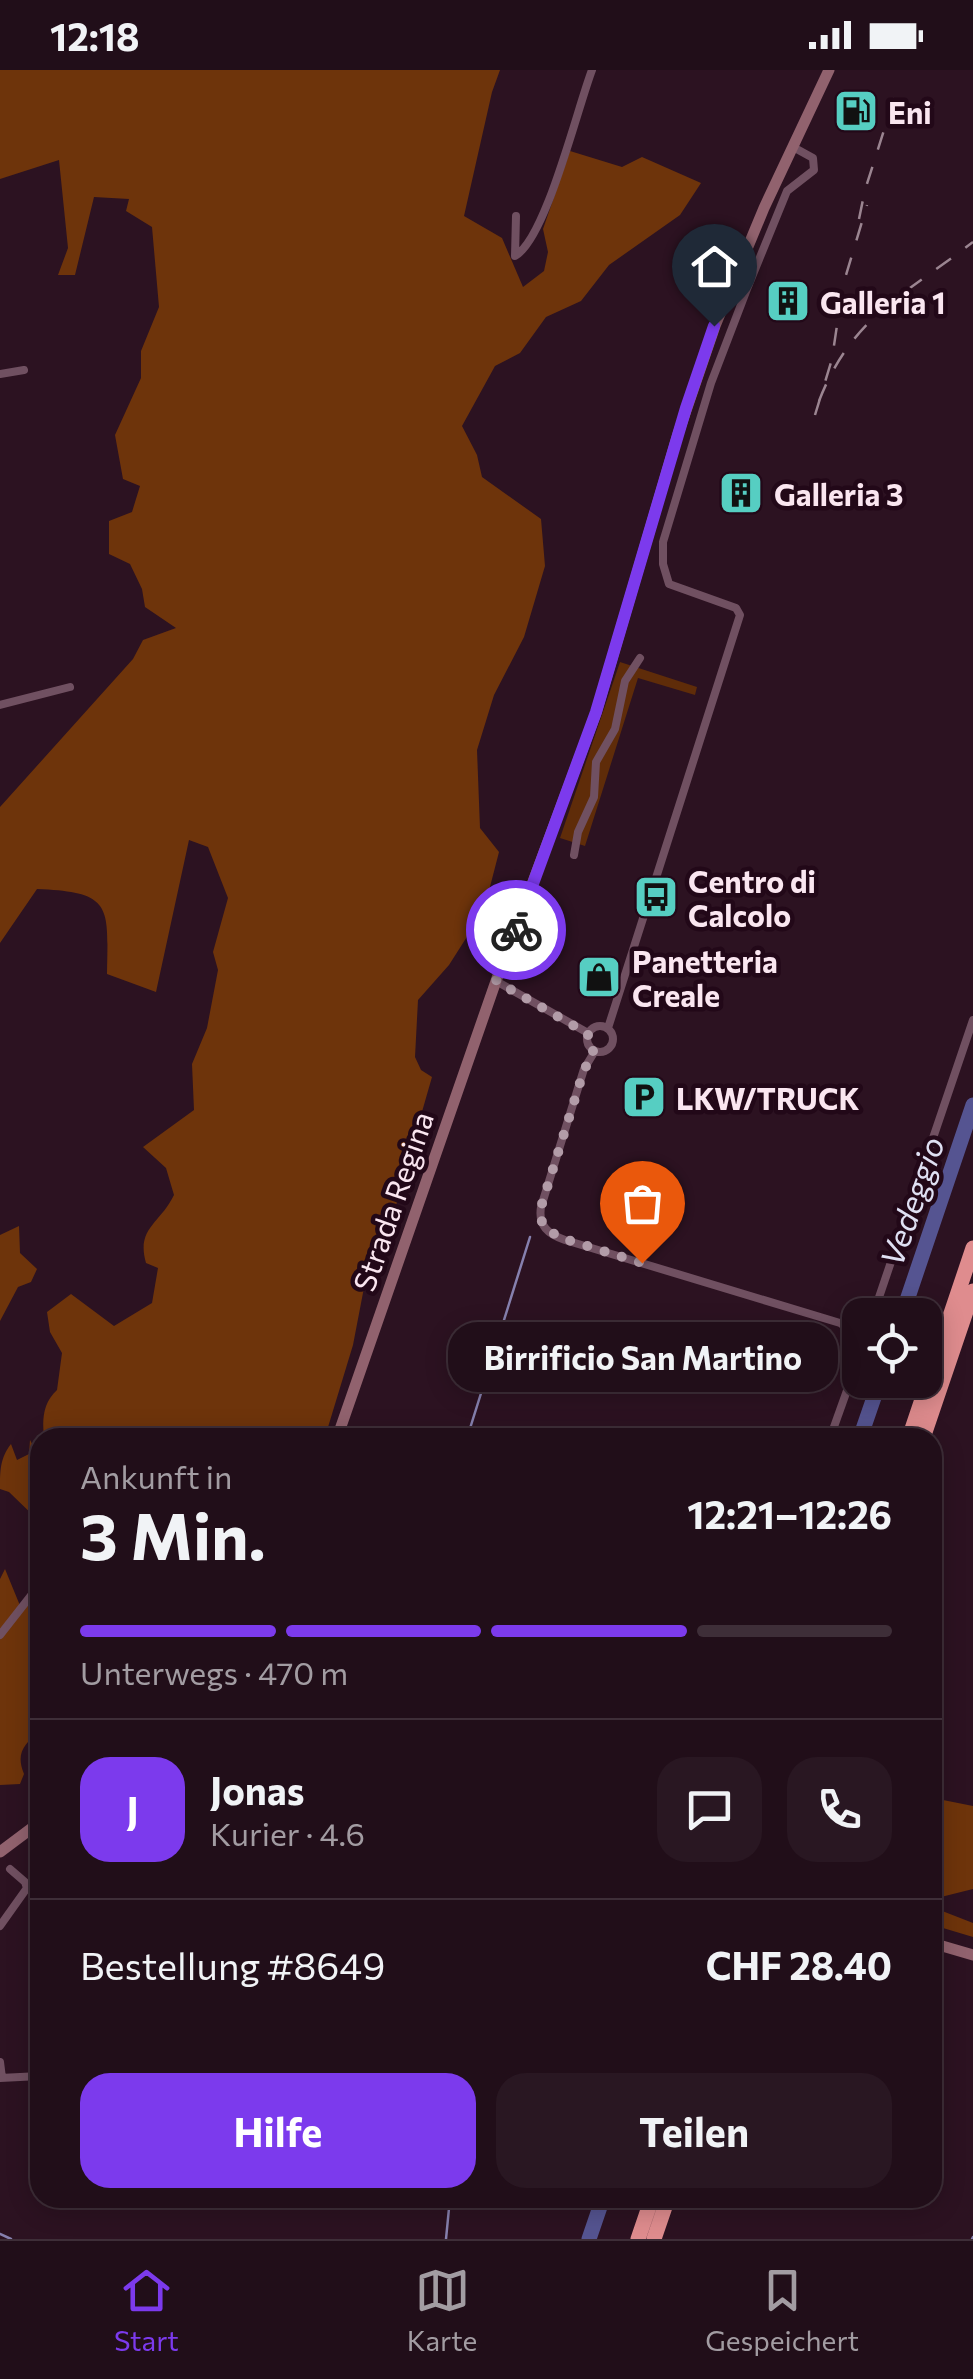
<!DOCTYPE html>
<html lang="de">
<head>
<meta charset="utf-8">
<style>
  :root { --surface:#210e19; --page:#291722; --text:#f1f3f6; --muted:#a29ca2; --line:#3e2e38; --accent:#7c3aed }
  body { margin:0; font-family:Commissioner,sans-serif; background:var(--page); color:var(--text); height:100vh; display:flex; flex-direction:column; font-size:38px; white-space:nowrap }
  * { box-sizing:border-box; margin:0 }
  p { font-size:32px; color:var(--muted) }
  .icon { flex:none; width:55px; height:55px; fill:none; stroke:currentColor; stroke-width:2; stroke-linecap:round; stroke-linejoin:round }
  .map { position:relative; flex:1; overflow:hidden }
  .panel { position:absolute; left:30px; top:1358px; width:912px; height:780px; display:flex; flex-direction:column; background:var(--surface); border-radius:30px; box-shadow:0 5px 25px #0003,0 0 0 2px var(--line) }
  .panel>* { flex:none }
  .fabs { position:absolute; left:842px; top:1228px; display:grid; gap:20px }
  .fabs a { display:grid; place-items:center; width:100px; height:100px; border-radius:20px; background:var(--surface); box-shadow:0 5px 25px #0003,0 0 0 2px var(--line); font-size:50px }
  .pin { position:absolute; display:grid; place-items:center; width:85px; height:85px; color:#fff; margin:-102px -42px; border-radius:50% 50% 50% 0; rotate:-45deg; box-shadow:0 0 10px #0007 }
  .pin .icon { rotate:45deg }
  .courier { position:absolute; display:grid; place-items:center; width:100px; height:100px; margin:-50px; border:8px solid #7c3aed; border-radius:50%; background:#fff; color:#222; box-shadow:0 2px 12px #0007 }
  .bubble { position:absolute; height:70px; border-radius:30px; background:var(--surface); box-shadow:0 5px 25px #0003,0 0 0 2px var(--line); font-size:32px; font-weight:700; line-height:70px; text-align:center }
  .overview em { font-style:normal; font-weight:700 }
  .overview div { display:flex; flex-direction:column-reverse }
  .overview { display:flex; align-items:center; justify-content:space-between; height:170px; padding:0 50px }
  h1 { font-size:65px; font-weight:700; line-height:75px }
  .bar { display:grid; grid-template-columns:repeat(4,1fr); gap:15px 10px; align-content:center; height:120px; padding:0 50px }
  .bar i { height:12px; border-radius:8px; background:var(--line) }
  .bar .current { background:var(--accent) }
  .bar p { grid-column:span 4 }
  .line { display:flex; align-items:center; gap:25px; padding:0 50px; border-top:2px solid var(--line) }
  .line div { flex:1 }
  .round { display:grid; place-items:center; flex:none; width:105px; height:105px; border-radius:30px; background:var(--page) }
  .cta { display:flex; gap:20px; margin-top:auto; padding:20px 50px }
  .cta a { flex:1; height:115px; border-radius:30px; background:var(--accent); color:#fff; font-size:40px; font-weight:700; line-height:115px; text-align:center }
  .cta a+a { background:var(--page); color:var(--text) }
  .status { display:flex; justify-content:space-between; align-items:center; height:70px; padding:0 50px; background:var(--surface); direction:ltr }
  .status svg { height:28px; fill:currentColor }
  .dock { display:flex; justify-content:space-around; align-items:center; height:140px; border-top:2px solid var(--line); background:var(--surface); font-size:28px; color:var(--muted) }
  .dock a { display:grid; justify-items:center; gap:5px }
  .dock .current { color:var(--accent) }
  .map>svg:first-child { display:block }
</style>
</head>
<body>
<div class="status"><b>12:18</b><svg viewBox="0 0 49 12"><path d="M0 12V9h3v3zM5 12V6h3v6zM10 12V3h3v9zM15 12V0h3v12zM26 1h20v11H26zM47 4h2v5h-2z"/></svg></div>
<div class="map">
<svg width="973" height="2169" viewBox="0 0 973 2169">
  <rect width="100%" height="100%" fill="#2c1221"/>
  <!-- green -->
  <path fill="#5f2c09" d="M620 592 697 617 695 625 638 608 585 776 560 768Z"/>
  <!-- forest -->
  <path fill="#6e340b" d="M0 0H500L492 22 464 146 502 168 523 217 544 201 548 182 543 159 570 81 622 97 642 87 701 113 680 145 609 195 581 231 546 247 520 283 495 296 462 356 477 385 482 407 541 449 545 496 524 567 494 625 477 680 480 758 499 782 484 840 449 895 418 930 415 987 421 1000 432 1007 398 1125 392 1161 367 1202 353 1275 325 1367H44C42 1349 43 1333 57 1320L62 1283 50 1262 47 1242 71 1224 114 1256 152 1233 158 1198 146 1193C136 1158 160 1154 174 1125L166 1098 143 1077 194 1040 192 994 207 958 218 900 213 882 228 828 208 777 189 770 156 922 107 904C108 836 113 822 37 819L0 873V737L133 589 143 570 176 558 145 537 142 519 130 494 109 484V451L132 442 140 416 123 409 115 365 141 308V281L159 237 152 157 126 141 129 129 94 127 75 205H58L68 178 59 90 0 109Z
    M19 1156 20 1183 37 1199 31 1212 18 1217 0 1251V1165Z
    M30 1370 37 1383 36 1392 40 1390V1452L9 1422 0 1419C0 1401 0 1388 11 1374L17 1390 29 1384Z
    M5 1499 21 1538 40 1515V1659C25 1675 15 1682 24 1704L20 1714 0 1715V1509Z
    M933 1728 973 1736V1819L933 1829Z
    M932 1837 973 1853V1867L933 1855Z"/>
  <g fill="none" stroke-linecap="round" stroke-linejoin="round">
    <!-- stream -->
    <path stroke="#8680ae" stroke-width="2.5" d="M467 1368 530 1167
      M0 2164 11 2169
      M446 2169 450 2128
      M972 2169 973 2167"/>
    <!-- river -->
    <path stroke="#555491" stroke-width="15" d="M902 1245 973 1035
      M860 1368 880 1310
      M589 2169 603 2128"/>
    <!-- street -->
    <path stroke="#705061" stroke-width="8" d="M516 146 515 186C546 169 577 39 592 0
      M0 304 24 300
      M0 635 70 617
      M574 785 578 762 594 727 596 692 615 659 625 611 640 588
      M496 911 588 963
      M587 969a13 13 0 1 1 26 0a13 13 0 1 1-26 0Z
      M608 958 740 545 736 538 669 514 663 494V472L711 313 747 219 787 121 814 100 813 88 793 77
      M595 981 584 999 541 1137C538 1156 548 1164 565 1170L840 1253 860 1267
      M873 1245 973 950
      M478 1297 498 1305
      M830 1368 860 1284
      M0 1565 40 1514
      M0 1856 27 1818 25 1812 10 1799
      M0 1992 2 2008
      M0 2008 40 2006"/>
    <!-- secondary -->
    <path stroke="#91626e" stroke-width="11" d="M337 1368 496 911 596 643 678 364 715 256 764 138 829 0
      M0 1782 40 1752
      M932 1873 973 1885"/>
    <!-- highway -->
    <path stroke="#df8c8e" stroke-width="15" d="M909 1368 973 1178
      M923 1368 973 1221
      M638 2169 652 2128
      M654 2169 668 2128"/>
    <!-- rail -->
    <path stroke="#9b8591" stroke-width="2.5" stroke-dasharray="18 18" stroke-linecap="butt" d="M859 149 865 120 899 13
      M819 331C852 246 906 224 973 172
      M815 345 832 289 843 215 867 135"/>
  </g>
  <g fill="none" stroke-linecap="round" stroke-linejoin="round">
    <!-- done -->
    <path stroke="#b29ca8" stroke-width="10" stroke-dasharray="0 18" d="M516 860 496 911 588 964V976L594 982 584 1000 541 1137 542 1154 558 1167 642 1193"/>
    <!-- route -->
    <path stroke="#7c3aed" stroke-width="12" d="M516 860 596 642 686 338 714 256"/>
  </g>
  <!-- icons -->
  <defs>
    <symbol id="fuel-square" viewBox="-11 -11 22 22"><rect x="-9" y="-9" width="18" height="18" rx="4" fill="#56cec2" stroke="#220818"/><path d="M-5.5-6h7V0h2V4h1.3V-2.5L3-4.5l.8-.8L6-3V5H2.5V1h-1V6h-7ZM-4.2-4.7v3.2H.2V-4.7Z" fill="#111"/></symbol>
    <symbol id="building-square" viewBox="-11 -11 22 22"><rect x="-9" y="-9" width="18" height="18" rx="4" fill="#56cec2" stroke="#220818"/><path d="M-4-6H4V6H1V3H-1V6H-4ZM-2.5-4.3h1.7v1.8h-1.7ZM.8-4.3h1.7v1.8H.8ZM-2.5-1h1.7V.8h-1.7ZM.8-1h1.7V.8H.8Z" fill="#111"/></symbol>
    <symbol id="bus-square" viewBox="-11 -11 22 22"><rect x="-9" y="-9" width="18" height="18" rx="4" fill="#56cec2" stroke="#220818"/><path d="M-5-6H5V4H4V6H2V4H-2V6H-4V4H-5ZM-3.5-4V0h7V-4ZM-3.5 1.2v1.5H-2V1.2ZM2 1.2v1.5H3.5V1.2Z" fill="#111"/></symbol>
    <symbol id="shop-square" viewBox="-11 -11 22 22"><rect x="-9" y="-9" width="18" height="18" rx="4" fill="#56cec2" stroke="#220818"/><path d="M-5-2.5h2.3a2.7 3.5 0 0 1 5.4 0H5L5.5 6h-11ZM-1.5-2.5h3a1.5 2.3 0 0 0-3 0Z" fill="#111"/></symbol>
    <symbol id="parking-square" viewBox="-11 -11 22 22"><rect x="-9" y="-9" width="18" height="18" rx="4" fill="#56cec2" stroke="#220818"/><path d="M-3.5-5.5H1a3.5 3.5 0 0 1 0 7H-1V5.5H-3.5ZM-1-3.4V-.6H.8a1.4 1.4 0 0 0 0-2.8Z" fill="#111"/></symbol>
  </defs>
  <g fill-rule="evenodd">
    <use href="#fuel-square" x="831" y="16" width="50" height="50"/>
    <use href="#building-square" x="763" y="206" width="50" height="50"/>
    <use href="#building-square" x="716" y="398" width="50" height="50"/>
    <use href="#bus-square" x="631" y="802" width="50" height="50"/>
    <use href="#shop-square" x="574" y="882" width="50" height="50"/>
    <use href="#parking-square" x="619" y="1002" width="50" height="50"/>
  </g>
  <g text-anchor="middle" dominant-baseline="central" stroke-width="9" stroke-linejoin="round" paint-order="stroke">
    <!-- poi labels -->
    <g font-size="30" font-weight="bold" fill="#fae6f0" stroke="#220818" text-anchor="start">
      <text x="888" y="41">Eni</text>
      <text x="820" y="231">Galleria 1</text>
      <text x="774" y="423">Galleria 3</text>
      <text x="688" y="810">Centro di<tspan x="688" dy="34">Calcolo</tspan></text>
      <text x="632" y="890">Panetteria<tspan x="632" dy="34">Creale</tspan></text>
      <text x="676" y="1027">LKW/TRUCK</text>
    </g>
    <!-- street labels -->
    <g font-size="30" fill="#fae6f0" stroke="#220818">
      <text transform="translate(392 1131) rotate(-71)">Strada Regina</text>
    </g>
    <!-- water labels -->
    <g font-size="32" font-style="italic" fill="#dfe0f3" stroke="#220818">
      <text transform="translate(911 1131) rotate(-71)">Vedeggio</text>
    </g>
  </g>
</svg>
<div class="fabs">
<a><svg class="icon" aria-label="locate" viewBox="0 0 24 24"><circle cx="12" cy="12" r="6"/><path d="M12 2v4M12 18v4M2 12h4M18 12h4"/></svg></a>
</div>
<div class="pin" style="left:642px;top:1193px;background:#ea580c"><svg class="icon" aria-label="bag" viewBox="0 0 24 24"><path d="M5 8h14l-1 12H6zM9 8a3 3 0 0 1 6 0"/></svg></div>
<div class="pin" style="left:714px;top:256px;background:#1f2937"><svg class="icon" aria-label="home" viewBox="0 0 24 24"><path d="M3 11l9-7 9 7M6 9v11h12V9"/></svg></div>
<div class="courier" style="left:516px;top:860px"><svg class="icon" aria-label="bike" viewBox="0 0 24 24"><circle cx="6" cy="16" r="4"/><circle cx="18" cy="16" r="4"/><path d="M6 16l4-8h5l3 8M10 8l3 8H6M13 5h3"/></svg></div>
<div class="bubble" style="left:448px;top:1252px;width:390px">Birrificio San Martino</div>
<section class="panel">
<div class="overview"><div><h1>3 Min.</h1><p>Ankunft in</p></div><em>12:21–12:26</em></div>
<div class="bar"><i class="current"></i><i class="current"></i><i class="current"></i><i></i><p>Unterwegs · 470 m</p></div>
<div class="line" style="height:180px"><b class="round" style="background:var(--accent);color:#fff">J</b><div><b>Jonas</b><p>Kurier · 4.6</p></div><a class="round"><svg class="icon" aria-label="chat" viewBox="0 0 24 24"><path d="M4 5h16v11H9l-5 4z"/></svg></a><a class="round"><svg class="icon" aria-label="phone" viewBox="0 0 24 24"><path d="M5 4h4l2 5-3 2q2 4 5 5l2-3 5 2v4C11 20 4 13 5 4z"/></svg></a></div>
<div class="line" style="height:130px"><div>Bestellung #8649</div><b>CHF 28.40</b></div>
<div class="cta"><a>Hilfe</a><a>Teilen</a></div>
</section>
</div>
<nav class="dock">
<a class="current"><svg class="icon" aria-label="home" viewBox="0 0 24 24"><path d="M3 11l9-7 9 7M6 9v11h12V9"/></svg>Start</a>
<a><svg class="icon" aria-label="map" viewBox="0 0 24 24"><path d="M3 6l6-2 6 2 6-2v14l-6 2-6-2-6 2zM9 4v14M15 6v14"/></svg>Karte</a>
<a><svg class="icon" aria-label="saved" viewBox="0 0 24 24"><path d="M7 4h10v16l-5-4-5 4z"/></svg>Gespeichert</a>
</nav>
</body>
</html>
